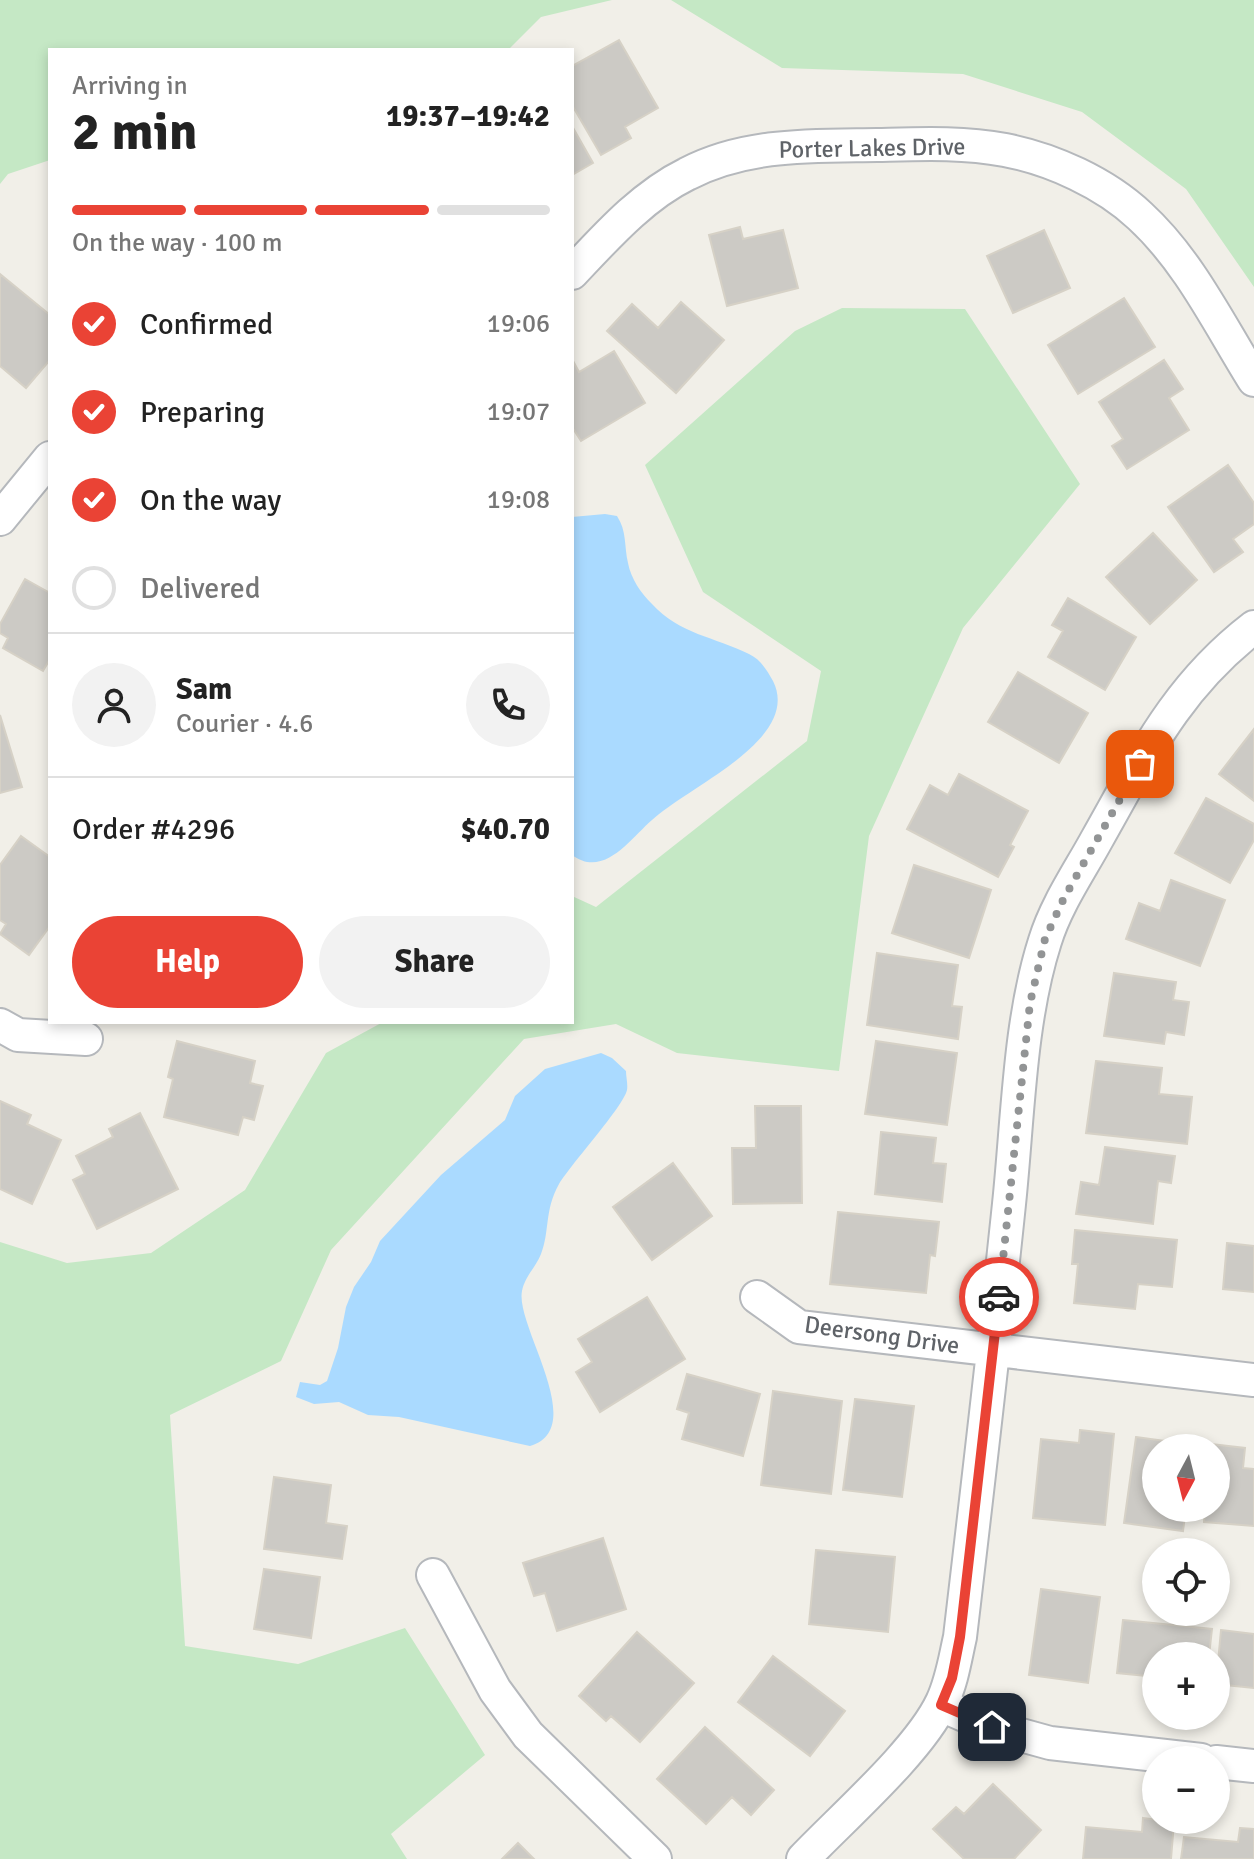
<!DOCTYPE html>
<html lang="en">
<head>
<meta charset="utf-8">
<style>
  :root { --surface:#fff; --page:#f2f2f2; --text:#222; --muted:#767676; --line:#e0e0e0; --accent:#ea4335 }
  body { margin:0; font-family:Signika,sans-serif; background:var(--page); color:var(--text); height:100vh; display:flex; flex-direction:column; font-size:30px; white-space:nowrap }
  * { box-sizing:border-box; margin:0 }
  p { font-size:26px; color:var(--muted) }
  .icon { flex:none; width:44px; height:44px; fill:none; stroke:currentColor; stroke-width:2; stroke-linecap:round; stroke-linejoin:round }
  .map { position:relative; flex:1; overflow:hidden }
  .panel { position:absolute; left:48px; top:48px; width:526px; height:976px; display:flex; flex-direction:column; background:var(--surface); border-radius:0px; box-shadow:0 4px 12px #0003 }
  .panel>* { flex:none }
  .needle { width:52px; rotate:187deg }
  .tools { position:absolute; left:1142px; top:1434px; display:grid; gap:16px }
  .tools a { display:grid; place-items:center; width:88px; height:88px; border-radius:50%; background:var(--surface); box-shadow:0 4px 12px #0003; font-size:40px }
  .pin { position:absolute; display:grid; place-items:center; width:68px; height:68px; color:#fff; margin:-34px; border-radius:16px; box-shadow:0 4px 12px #0006 }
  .courier { position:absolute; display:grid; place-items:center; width:80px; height:80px; margin:-40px; border:6px solid #ea4335; border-radius:50%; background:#fff; color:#222; box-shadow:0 2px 10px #0007 }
  .head em { font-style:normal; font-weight:800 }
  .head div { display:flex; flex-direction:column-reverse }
  .head { display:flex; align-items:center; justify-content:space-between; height:136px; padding:0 24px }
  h1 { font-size:52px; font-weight:800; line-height:60px }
  .bar { display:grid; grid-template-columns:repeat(4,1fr); gap:12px 8px; align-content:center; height:96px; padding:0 24px }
  .bar i { height:10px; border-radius:6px; background:var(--line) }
  .bar .selected { background:var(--accent) }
  .bar p { grid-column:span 4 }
  .line { display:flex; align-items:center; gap:20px; padding:0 24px; border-top:2px solid var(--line) }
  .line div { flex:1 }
  .round { display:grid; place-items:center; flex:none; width:84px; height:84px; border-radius:42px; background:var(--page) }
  ol { padding:0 24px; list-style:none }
  li { display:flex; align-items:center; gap:24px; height:88px }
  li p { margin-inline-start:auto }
  li .icon { padding:8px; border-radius:50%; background:var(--accent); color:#fff; stroke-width:4 }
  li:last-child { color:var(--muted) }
  li i { width:44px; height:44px; border:4px solid var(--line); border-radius:50% }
  .cta { display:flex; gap:16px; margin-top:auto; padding:16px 24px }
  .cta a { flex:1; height:92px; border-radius:48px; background:var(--accent); color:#fff; font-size:32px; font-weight:800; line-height:92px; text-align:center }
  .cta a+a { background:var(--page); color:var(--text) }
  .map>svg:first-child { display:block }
</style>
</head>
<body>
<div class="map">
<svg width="1254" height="1859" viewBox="0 0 1254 1859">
  <rect width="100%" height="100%" fill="#f1efe8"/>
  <!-- green -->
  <path fill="#c5e8c5" d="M0 0H612L541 17 508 50H50V160L8 174 0 184Z
    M671 0H1254V287L1186 189 1082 112 963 74 782 68Z
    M842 308 965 309 1080 484 963 628 869 836 839 1071 677 1053 616 1024 524 1039 331 1250 281 1361 170 1415 185 1646 298 1664 405 1628 485 1755 391 1834 407 1859H0V1242L67 1263 151 1253 245 1190 326 1053 383 1022H572V896L596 907 807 741 821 671 703 592 645 465 795 331Z"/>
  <!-- water -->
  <path fill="#aadaff" d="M605 514 617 516C627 531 624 546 628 563 631 579 641 593 652 604 679 634 715 637 749 654 760 659 767 670 773 681 802 739 689 786 652 820 631 838 604 879 572 855V517Z
    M601 1053 612 1058 626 1071C626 1077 628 1084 627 1090 623 1107 572 1163 559 1184 544 1211 550 1231 541 1254 536 1267 525 1276 522 1291 515 1326 590 1428 530 1446L399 1417 368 1415 339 1402 314 1404 296 1397 300 1382 320 1385 327 1381 338 1348 346 1307 354 1287 371 1262 380 1241 441 1175 505 1120 515 1096 545 1069Z"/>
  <!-- building -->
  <path fill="#cccac5" stroke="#d6d1c6" stroke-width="2" d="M619 40 658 108 625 127 631 138 601 155 572 105V66Z
    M572 126 593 163 572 175Z
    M740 227 743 239 783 230 798 288 727 306 709 235Z
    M1044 230 1070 288 1013 313 987 256Z
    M0 274 50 315V360L26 388 0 366Z
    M1124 298 1155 347 1078 394 1048 345Z
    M681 302 724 340 676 393 607 331 632 304 658 328Z
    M614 351 645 403 581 441 572 427V359L579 372Z
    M1164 360 1183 389 1169 398 1189 430 1127 469 1112 446 1123 439 1099 402Z
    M1228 465 1254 503V524L1233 539 1243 552 1214 572 1168 507Z
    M1153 533 1197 580 1150 624 1106 577Z
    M25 579 50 593V659L43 671 3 648 8 638 0 633V624Z
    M1068 598 1136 637 1105 690 1048 657 1063 631 1052 625Z
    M1018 672 1088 713 1059 763 988 722Z
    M0 715 22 787 0 793Z
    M1254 729V801L1219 774Z
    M959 774 1028 811 1010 845 1014 847 998 877 907 829 930 785 948 795Z
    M1206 798 1254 824V840L1230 883 1175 853Z
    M21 836 50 857V926L29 955 0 934 6 924 0 920V865Z
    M914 865 991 890 969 958 892 933Z
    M1171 880 1225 900 1200 966 1126 939 1139 903 1160 911Z
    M877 953 958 965 952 1006 962 1007 958 1039 867 1025Z
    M1114 973 1176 982 1173 1000 1189 1002 1184 1035 1166 1032 1164 1044 1104 1036Z
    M177 1041 255 1061 250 1083 263 1086 254 1120 243 1117 238 1135 164 1117 173 1079 168 1077Z
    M876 1041 957 1053 947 1125 865 1114Z
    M1096 1061 1162 1068 1159 1094 1192 1097 1187 1144 1086 1133Z
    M0 1101 31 1115 27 1124 61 1140 32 1204 0 1189Z
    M755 1106H801L802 1203 733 1204 732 1148H756Z
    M140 1113 178 1189 97 1229 73 1180 85 1174 76 1156 113 1137 109 1129Z
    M881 1132 936 1138 933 1163 946 1164 942 1202 875 1194Z
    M1105 1147 1175 1156 1171 1183 1158 1181 1153 1224 1076 1214 1081 1182 1099 1185Z
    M673 1163 712 1216 652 1260 613 1207Z
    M838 1212 939 1222 935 1256 930 1255 926 1293 830 1284Z
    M1075 1230 1177 1240 1172 1287 1138 1284 1135 1309 1074 1303 1078 1264H1072Z
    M1227 1243 1254 1246V1292L1223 1289Z
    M647 1297 685 1359 600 1412 576 1372 592 1362 578 1339Z
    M687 1374 760 1394 743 1456 682 1439 689 1413 677 1409Z
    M773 1391 842 1401 831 1494 761 1485Z
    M855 1399 914 1406 902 1497 843 1490Z
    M1080 1430 1114 1434 1105 1525 1033 1518 1041 1439 1079 1443Z
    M1136 1437 1195 1445V1448H1156V1508H1186L1183 1531 1124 1523Z
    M1211 1444 1245 1448 1243 1468 1254 1469V1526L1204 1522 1205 1508H1216V1448H1211Z
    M274 1477 331 1485 326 1523 347 1526 342 1559 264 1549Z
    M603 1538 626 1609 557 1631 545 1593 534 1596 523 1563Z
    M816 1550 895 1557 888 1632 809 1624Z
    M264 1569 320 1577 311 1638 254 1629Z
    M1041 1589 1100 1597 1088 1683 1029 1675Z
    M1123 1620 1212 1629 1209 1656H1156V1677L1117 1673Z
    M1221 1630 1254 1634V1688L1216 1684Z
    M637 1632 694 1683 640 1742 611 1716 606 1721 579 1696Z
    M773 1656 845 1711 810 1756 738 1702Z
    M705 1727 774 1790 751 1815 732 1797 706 1824 657 1779Z
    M993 1784 1041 1830 1014 1859H964L933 1829 956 1807 964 1814Z
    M1143 1818 1174 1822 1171 1859H1083L1086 1827 1142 1832Z
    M1240 1828 1254 1829V1859H1181L1184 1837 1238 1842Z
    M518 1843 534 1859H502Z"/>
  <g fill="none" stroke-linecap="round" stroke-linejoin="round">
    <defs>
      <path id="minor" d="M572 273C606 237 642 196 687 174 746 143 813 146 877 145 920 144 962 142 1005 150 1052 159 1105 183 1140 216 1189 261 1219 324 1254 380
        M0 519 50 458
        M0 1025 18 1035 86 1039
        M757 1297 799 1327 1254 1380
        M433 1575 495 1690 528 1735 655 1859
        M941 1705 992 1727 1050 1743 1201 1760
        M1216 1762 1254 1766
        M803 1859C842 1818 919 1751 942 1702 952 1681 955 1659 960 1637 977 1493 994 1349 1009 1204 1018 1119 1019 1022 1045 941 1056 905 1079 872 1097 839 1144 756 1176 687 1254 627"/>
    </defs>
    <!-- minor casing -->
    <use href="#minor" stroke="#b5b8bc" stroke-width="36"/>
    <!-- minor -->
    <use href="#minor" stroke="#fff" stroke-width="32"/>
  </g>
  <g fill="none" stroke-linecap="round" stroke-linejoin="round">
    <!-- done -->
    <path stroke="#929495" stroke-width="8" stroke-dasharray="0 14.4" d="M999 1297 1030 1003 1045 939 1064 898 1140 764"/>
    <!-- route -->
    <path stroke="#ea4335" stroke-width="10" d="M992 1727 941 1705 952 1678 960 1637 999 1297"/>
  </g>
  <g text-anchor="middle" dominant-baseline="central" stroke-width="7" stroke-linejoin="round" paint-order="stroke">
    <!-- street labels -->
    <g font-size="24" fill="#5f6368" stroke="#fff">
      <text transform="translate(872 148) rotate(-1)">Porter Lakes Drive</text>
      <text transform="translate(882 1335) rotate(8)">Deersong Drive</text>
    </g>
  </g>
</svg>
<div class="tools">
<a><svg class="needle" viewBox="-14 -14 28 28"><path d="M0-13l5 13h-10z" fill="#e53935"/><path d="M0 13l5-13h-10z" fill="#767676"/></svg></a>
<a><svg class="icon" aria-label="locate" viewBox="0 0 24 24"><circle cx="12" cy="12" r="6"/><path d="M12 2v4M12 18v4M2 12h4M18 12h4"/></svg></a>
<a>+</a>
<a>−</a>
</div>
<div class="pin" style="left:1140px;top:764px;background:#ea580c"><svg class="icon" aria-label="bag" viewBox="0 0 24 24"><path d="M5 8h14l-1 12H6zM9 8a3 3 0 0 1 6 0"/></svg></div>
<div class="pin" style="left:992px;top:1727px;background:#1f2937"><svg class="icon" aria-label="home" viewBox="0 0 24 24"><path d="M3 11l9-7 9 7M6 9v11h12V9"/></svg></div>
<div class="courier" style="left:999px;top:1297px"><svg class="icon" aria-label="car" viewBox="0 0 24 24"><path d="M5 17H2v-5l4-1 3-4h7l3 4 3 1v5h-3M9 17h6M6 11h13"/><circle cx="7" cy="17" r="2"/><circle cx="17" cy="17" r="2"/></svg></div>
<section class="panel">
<div class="head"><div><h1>2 min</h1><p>Arriving in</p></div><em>19:37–19:42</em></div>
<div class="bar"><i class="selected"></i><i class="selected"></i><i class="selected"></i><i></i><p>On the way · 100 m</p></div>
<ol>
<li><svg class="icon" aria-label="check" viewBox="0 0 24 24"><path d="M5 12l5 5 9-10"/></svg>Confirmed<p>19:06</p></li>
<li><svg class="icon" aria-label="check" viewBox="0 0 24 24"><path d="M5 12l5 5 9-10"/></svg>Preparing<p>19:07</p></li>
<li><svg class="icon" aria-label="check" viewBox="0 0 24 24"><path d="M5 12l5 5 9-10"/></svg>On the way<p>19:08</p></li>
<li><i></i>Delivered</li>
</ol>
<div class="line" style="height:144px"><a class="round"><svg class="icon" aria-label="person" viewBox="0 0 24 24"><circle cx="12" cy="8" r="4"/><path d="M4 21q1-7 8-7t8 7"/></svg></a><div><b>Sam</b><p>Courier · 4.6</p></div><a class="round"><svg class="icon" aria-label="phone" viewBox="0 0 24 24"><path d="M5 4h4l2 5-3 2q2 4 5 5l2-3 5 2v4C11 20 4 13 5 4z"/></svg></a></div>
<div class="line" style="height:104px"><div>Order #4296</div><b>$40.70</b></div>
<div class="cta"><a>Help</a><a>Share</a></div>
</section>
</div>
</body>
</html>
